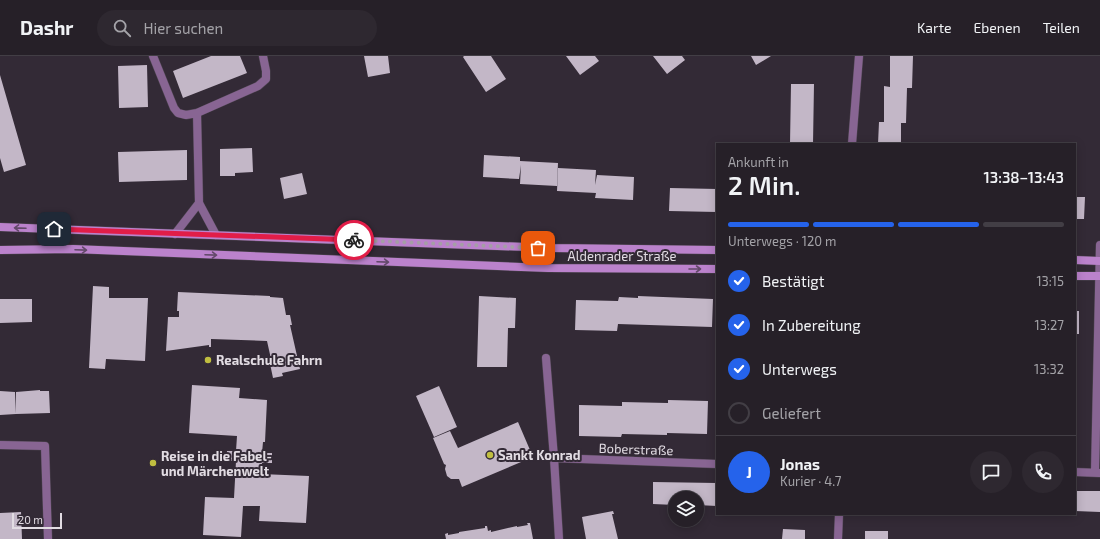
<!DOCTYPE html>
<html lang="de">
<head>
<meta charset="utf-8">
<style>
  :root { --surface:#262028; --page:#2e2830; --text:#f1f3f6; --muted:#a4a3a8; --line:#423e45; --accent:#2563eb }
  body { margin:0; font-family:"Exo 2",sans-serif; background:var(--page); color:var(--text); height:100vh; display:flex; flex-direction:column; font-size:15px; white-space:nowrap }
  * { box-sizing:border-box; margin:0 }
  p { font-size:13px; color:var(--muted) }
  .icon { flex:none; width:22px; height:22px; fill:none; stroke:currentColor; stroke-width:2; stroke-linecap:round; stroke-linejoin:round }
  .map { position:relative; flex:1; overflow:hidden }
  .side { position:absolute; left:716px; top:87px; width:360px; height:372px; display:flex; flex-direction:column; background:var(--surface); border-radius:0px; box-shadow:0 2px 10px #0003,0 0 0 1px var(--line) }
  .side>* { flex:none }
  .controls { position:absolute; left:668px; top:435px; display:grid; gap:8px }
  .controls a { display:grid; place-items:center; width:36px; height:36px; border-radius:50%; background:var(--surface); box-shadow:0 2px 10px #0003,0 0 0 1px var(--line); font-size:20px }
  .scale { position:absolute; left:12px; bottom:10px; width:50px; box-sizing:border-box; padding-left:4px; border:2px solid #e2dce3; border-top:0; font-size:11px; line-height:14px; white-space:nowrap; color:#e2dce3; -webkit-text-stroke:3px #332a36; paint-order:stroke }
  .pin { position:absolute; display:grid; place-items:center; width:34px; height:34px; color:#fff; margin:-17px; border-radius:8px; box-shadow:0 2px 6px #0006 }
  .courier { position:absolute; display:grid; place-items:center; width:40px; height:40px; margin:-20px; border:3px solid #e11d48; border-radius:50%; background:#fff; color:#222; box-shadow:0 1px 5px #0007 }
  .summary em { font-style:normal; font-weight:600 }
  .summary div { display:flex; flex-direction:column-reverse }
  .summary { display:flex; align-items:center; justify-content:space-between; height:68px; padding:0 12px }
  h1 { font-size:26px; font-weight:600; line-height:30px }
  .bar { display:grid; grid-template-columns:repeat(4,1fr); gap:6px 4px; align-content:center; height:48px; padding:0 12px }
  .bar i { height:5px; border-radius:3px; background:var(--line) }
  .bar .on { background:var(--accent) }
  .bar p { grid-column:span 4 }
  .line { display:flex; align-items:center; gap:10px; padding:0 12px; border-top:1px solid var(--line) }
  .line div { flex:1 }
  .round { display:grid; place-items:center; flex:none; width:42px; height:42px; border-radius:21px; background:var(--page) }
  ol { padding:0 12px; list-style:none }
  li { display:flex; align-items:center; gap:12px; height:44px }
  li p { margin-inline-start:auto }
  li .icon { padding:4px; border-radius:50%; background:var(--accent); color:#fff; stroke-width:4 }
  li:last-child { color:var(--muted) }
  li i { width:22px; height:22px; border:2px solid var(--line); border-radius:50% }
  header { display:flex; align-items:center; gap:24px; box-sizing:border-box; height:56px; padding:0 20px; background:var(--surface); border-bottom:1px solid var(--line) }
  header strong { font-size:19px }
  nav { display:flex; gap:22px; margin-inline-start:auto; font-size:14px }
  .search { width:280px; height:36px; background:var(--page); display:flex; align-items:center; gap:10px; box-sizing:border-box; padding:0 14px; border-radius:22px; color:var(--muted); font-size:15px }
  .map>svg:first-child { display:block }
</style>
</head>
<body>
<header>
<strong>Dashr</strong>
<div class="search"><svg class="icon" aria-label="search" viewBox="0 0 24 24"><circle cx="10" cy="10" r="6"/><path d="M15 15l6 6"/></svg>Hier suchen</div>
<nav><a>Karte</a><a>Ebenen</a><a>Teilen</a></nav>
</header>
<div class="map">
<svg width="1100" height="483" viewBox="0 0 1100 483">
  <rect width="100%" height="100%" fill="#332a36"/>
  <!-- building -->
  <path fill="#c3b7c7" d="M211 0H240L247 17 183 42 173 15Z
    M364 0H388L390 17 368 21Z
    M464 0H491L506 23 486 36 463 1Z
    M566 0H595L599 5 580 19Z
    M653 0H682L685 4 667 18Z
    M751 0H771L756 9Z
    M890 0H913L912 32H907L906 67H901V88H878L879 66H884V30L890 31Z
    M147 9 148 51 119 52 118 10Z
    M0 19 26 109 4 116 0 102Z
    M791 28H814L813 88H790Z
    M252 92 253 116 235 117V120H220V93Z
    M187 94V124L119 126 118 96Z
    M484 99 520 101V105L558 107 557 130 520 128 521 109 519 123 483 121Z
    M558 112 596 114 595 129 597 119 634 121 633 144 595 142 596 137 557 135Z
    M302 117 307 138 284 143 280 122Z
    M670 132 717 133V156L669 155Z
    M1075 141H1085L1084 163H1075Z
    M93 230 109 231V242H148L145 305 106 303 105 313 89 312Z
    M178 236 270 240V241L283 242 286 259H290L292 269H290L300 313 282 317 283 320 273 322 269 303H271L267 285 211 283V291H209V289L166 295 168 261H179V255H177Z
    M479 240 516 242 515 272H508L507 311H477Z
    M638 240 713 243 712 271 618 268 617 275 575 274 576 244 618 245 619 241 638 242Z
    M0 243H32V266L0 267Z
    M1075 255H1079V278H1075Z
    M192 329 240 332 239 342 267 344 265 386H263L262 397H272V407H262L261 418 309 420 306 467 259 465 260 450H243L241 481 203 479 205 441 234 442 236 405H226L227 395H236L237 380 189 377Z
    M439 330 457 371 434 381 416 340Z
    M40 334V335H49L50 357 16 358V336Z
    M0 335 15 336 16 358 0 359Z
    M668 344 708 345 707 378 667 377V379L622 378 621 381 579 380V349L622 350V346L668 347Z
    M518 366 533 401 462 431 459 423H451L447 420 445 413 446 409 444 408 433 382 450 375 458 392Z
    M653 426 717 427V450L697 449V442H675V449L653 448Z
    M1075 435H1100V456L1075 455Z
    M613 455 614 458H612L618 483H586L582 461Z
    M21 456 22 483H0V457Z
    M527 467H530L533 483H446L445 478 448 477V479L459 477V476L485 472V470H487L488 475 491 474V476L517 470V471L528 469Z
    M783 473 805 474V483H782Z
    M865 475H888V483H865Z"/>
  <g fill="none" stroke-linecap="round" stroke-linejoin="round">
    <defs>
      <path id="street" d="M153 0 174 52 178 57 186 59 197 57 258 30 266 23V15L263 0
        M197 57 199 147
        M852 88 859 0
        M175 178 199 147 216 179
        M546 302 554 402 559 483
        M0 389 45 390 48 483
        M554 402 717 408
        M1075 416 1099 417
        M1095 416 1100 189
        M838 483 839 458"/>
      <path id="secondary" d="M0 171 552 192 717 194
        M0 194 73 193 548 212 717 213
        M1075 204 1100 205
        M1075 220H1100"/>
    </defs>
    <!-- street casing -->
    <use href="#street" stroke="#4f4652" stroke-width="9"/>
    <!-- secondary casing -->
    <use href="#secondary" stroke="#4f4652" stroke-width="9"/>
    <!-- street -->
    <use href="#street" stroke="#886593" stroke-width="8"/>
    <!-- secondary -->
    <use href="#secondary" stroke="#bb82cc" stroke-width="8"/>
  </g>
  <!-- one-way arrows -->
  <defs><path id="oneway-shaft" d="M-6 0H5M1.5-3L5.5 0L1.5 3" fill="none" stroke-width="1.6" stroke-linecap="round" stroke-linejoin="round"/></defs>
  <g stroke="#63496a">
    <use href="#oneway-shaft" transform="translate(20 172) rotate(-178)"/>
    <use href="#oneway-shaft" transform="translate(81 194) rotate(2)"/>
    <use href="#oneway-shaft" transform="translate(211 199) rotate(2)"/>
    <use href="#oneway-shaft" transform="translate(383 206) rotate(2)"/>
    <use href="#oneway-shaft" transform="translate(695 213)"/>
  </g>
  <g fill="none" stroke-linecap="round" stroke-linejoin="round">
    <!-- done -->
    <path stroke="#a59ea6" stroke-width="4" stroke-dasharray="0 7.2" d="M354 184 538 192"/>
    <!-- route -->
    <path stroke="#e11d48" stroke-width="5" d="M54 173 354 184"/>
  </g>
  <!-- markers -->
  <g fill="#c0be40" stroke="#332a36" stroke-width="1.5">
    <circle cx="208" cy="304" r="4"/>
    <circle cx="490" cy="399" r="4"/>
    <circle cx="153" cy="407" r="4"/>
  </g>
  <g text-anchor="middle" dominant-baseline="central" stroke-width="4" stroke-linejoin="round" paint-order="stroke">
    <!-- street labels -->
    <g font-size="13" fill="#e2dce3" stroke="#332a36">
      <text x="622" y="200">Aldenrader Straße</text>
      <text transform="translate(636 393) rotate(2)">Boberstraße</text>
    </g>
    <!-- poi labels -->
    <g font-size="13" font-weight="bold" fill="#e2dce3" stroke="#332a36" text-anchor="start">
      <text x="216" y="304">Realschule Fahrn</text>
      <text x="498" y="399">Sankt Konrad</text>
      <text x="161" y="400">Reise in die Fabel-<tspan x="161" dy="15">und Märchenwelt</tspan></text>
    </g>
  </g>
</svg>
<div class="controls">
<a><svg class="icon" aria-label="layers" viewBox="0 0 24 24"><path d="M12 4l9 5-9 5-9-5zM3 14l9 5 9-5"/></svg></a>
</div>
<div class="scale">20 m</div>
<div class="pin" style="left:538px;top:192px;background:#ea580c"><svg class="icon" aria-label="bag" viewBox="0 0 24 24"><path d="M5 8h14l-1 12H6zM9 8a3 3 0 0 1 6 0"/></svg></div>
<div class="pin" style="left:54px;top:173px;background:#1f2937"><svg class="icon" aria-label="home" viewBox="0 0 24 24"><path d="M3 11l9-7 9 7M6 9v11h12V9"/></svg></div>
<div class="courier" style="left:354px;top:184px"><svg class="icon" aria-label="bike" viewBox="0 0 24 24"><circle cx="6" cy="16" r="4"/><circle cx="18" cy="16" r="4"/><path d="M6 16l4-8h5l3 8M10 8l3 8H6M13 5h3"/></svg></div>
<section class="side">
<div class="summary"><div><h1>2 Min.</h1><p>Ankunft in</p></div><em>13:38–13:43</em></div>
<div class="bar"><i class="on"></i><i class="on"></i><i class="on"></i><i></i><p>Unterwegs · 120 m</p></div>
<ol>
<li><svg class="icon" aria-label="check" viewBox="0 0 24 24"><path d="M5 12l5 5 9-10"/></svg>Bestätigt<p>13:15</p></li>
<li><svg class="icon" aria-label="check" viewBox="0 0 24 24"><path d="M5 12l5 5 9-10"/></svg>In Zubereitung<p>13:27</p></li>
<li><svg class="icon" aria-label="check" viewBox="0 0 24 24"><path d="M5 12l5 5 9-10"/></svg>Unterwegs<p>13:32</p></li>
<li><i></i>Geliefert</li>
</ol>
<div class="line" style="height:72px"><b class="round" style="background:var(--accent);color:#fff">J</b><div><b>Jonas</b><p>Kurier · 4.7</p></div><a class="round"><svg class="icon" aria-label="chat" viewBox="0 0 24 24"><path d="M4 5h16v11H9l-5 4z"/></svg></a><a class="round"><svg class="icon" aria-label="phone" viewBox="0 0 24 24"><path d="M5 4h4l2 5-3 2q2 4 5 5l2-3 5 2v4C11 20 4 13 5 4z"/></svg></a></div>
</section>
</div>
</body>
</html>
